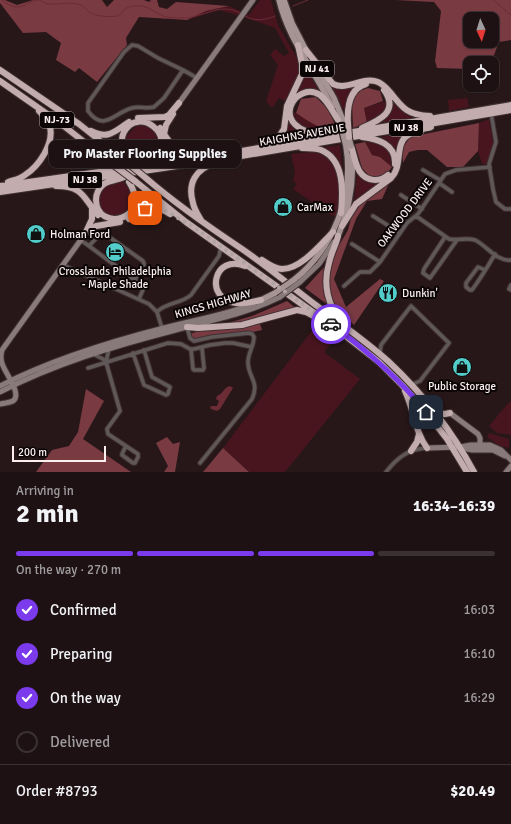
<!DOCTYPE html>
<html lang="en">
<head>
<meta charset="utf-8">
<style>
  :root { --surface:#1d1113; --page:#251a1c; --text:#f1f3f6; --muted:#a09da0; --line:#3b3133; --accent:#7c3aed }
  body { margin:0; font-family:Signika,sans-serif; background:var(--page); color:var(--text); height:100vh; display:flex; flex-direction:column; font-size:15px; white-space:nowrap }
  * { box-sizing:border-box; margin:0 }
  p { font-size:13px; color:var(--muted) }
  .icon { flex:none; width:22px; height:22px; fill:none; stroke:currentColor; stroke-width:2; stroke-linecap:round; stroke-linejoin:round }
  .map { position:relative; height:472px; overflow:hidden }
  .details { display:flex; flex-direction:column; background:var(--surface); flex:1 }
  .details>* { flex:none }
  .needle { width:26px; rotate:176deg }
  .buttons { position:absolute; left:463px; top:12px; display:grid; gap:8px }
  .buttons a { display:grid; place-items:center; width:36px; height:36px; border-radius:8px; background:var(--surface); box-shadow:0 1px 3px #0004,0 0 0 1px var(--line); font-size:20px }
  .scale { position:absolute; left:12px; bottom:10px; width:94px; box-sizing:border-box; padding-left:4px; border:2px solid #faeeef; border-top:0; font-size:11px; line-height:14px; white-space:nowrap; color:#faeeef; -webkit-text-stroke:3px #0b0506; paint-order:stroke }
  .pin { position:absolute; display:grid; place-items:center; width:34px; height:34px; color:#fff; margin:-17px; border-radius:8px; box-shadow:0 2px 6px #0006 }
  .courier { position:absolute; display:grid; place-items:center; width:40px; height:40px; margin:-20px; border:3px solid #7c3aed; border-radius:50%; background:#fff; color:#222; box-shadow:0 1px 5px #0007 }
  .bubble { position:absolute; height:28px; border-radius:8px; background:var(--surface); box-shadow:0 1px 3px #0004,0 0 0 1px var(--line); font-size:13px; font-weight:700; line-height:28px; text-align:center }
  .head em { font-style:normal; font-weight:700 }
  .head div { display:flex; flex-direction:column-reverse }
  .head { display:flex; align-items:center; justify-content:space-between; height:68px; padding:0 16px }
  h1 { font-size:26px; font-weight:700; line-height:30px }
  .bar { display:grid; grid-template-columns:repeat(4,1fr); gap:6px 4px; align-content:center; height:48px; padding:0 16px }
  .bar i { height:5px; border-radius:3px; background:var(--line) }
  .bar .current { background:var(--accent) }
  .bar p { grid-column:span 4 }
  .line { display:flex; align-items:center; gap:10px; padding:0 16px; border-top:1px solid var(--line) }
  .line div { flex:1 }
  ol { padding:0 16px; list-style:none }
  li { display:flex; align-items:center; gap:12px; height:44px }
  li p { margin-inline-start:auto }
  li .icon { padding:4px; border-radius:50%; background:var(--accent); color:#fff; stroke-width:4 }
  li:last-child { color:var(--muted) }
  li i { width:22px; height:22px; border:2px solid var(--line); border-radius:50% }
  .map>svg:first-child { display:block }
</style>
</head>
<body>
<div class="map">
<svg width="511" height="472" viewBox="0 0 511 472">
  <rect width="100%" height="100%" fill="#271719"/>
  <!-- green -->
  <path fill="#48151e" d="M260 0H271L278 25 298 60 300 75 287 102 279 98 272 108 266 101 278 65 270 55 275 49 284 56 289 53 275 28 241 16 219 10 187 20 206 11 229 6 249 15Z
    M305 67 319 91 307 88 294 95 304 79Z
    M332 87H355L347 98 345 112Z
    M467 98 469 107 449 111 448 100Z
    M392 99 402 111 413 118 381 123 390 114Z
    M386 101C386 115 379 117 367 123L364 108Z
    M292 111 315 124 332 130C313 131 299 133 292 111Z
    M489 119 494 144 486 164H482L478 151 479 123Z
    M289 122 301 133 307 135 282 139 287 132Z
    M138 124 155 130 158 145 175 153 133 160 130 158 124 139Z
    M406 133 398 143 396 153 390 143 381 137Z
    M370 141C386 144 391 151 392 167L380 157 372 155 365 142Z
    M340 145 343 175 335 157 323 147Z
    M312 152C316 153 323 154 326 157 343 172 341 198 338 217L331 215 293 189 297 184 293 181 295 172 291 154Z
    M357 174 366 182H380L354 203Z
    M123 181 130 191 132 205 121 217H109L98 205 99 193 109 184Z
    M317 324 335 338 324 352 360 379 285 472H249L223 448Z
    M510 401 511 403V435L497 433 489 426Z
    M489 433 509 439V448L500 446 487 437Z"/>
  <!-- forest -->
  <path fill="#793a42" fill-rule="evenodd" d="M0 0H5L17 5 33 0H102L107 7 114 0H144L149 2 151 0H157L159 7 167 9 176 2 229 6 206 11 187 20 139 17 126 38 127 45 97 82 79 68 75 72 56 60 61 43 46 32 23 33 0 3Z
    M395 0H511V40L499 42 491 63H470V69L437 68 435 61 441 11 434 2ZM470 19H492V41H470Z
    M368 88 380 91 383 101 364 108 367 123 353 128 352 105 357 92Z
    M316 97 330 111 336 129C322 132 307 120 296 113L301 99Z
    M479 123 478 151 463 167H447L427 150H418L409 152 403 163 402 149 410 137Z
    M365 142 372 155 380 157 392 167C384 178 381 178 369 176L362 168 355 144Z
    M391 179 382 199 367 201 356 219 334 279 346 307 380 279 384 281 354 325 345 316H343L305 288 325 266 330 265 338 247 348 230 354 207Z
    M287 301 297 309 259 321 262 330 248 333 196 341 190 337 189 334 252 316Z
    M86 389 104 401 83 439 131 472H36L52 450 69 446 78 432Z
    M167 437 173 444 180 442 175 472H164L168 466 156 443Z
    M223 448 249 472H203Z"/>
  <!-- water -->
  <path fill="#6b2c36" d="M230 386 233 388 220 409 217 411 211 409 210 407 212 406H217L219 401 216 399 217 396C223 394 224 387 230 386Z"/>
  <g fill="none" stroke-linecap="round" stroke-linejoin="round">
    <!-- stream -->
    <path stroke="#6b2c36" stroke-width="1" d="M2 0C22 16 25 0 39 0 42 1 44 3 48 4 59 5 70 1 81 5 85 7 87 11 91 13 99 17 110 17 118 16 125 11 123 7 135 6 148 4 155 14 166 17 172 18 179 18 185 18 204 17 221 2 240 13
      M493 0 511 15
      M293 6 308 0
      M245 16C254 22 266 20 275 16"/>
    <defs>
      <path id="street" d="M132 45 138 46 158 58 183 70 164 98 154 107C146 109 139 106 132 108 115 112 104 133 88 111V103L124 52Z
        M183 70 197 78
        M491 113 496 142 489 164 493 189 496 202 505 209H511
        M423 170 440 180
        M439 183 452 192
        M401 195 422 209
        M373 216 400 233
        M416 216 449 239C457 241 467 237 475 240 486 245 497 262 511 260
        M445 237 424 269 423 273 430 278 457 240
        M80 241 85 243 144 287 139 299
        M352 244 380 262
        M89 246 101 233 105 234 143 261 144 264 135 279
        M63 265 149 304 157 312
        M485 270 478 267 466 283V287L470 290H472C480 279 488 266 495 254
        M511 285 509 289 511 290
        M344 286 360 272H370L380 262 407 223 418 214 445 174 456 170 490 167
        M187 327 190 338 194 341 212 337 249 333 252 334 254 337C254 346 248 353 248 362 248 378 260 381 252 399L200 463
        M162 328 157 312C166 302 181 304 191 295L219 256 221 247
        M109 349 106 362 120 411 107 429 108 434 138 454V457L135 463H133L122 455V454L126 446
        M191 349 193 369 194 370H203L204 368 202 348
        M133 353 144 385 166 395 168 394 170 387 152 377 144 350
        M380 353 381 345 411 306 449 343 420 381 411 385
        M93 354 103 359 106 362
        M88 368 168 343 181 344 190 349H194L210 345 225 343H233L252 347
        M386 472C397 458 408 449 427 448"/>
      <path id="secondary" d="M179 103 253 0
        M300 282 319 264 334 242
        M0 386C51 360 109 342 164 328 193 320 226 315 253 304
        M0 392C54 364 114 346 172 331 209 321 246 314 280 297
        M0 404C4 403 9 403 13 401 23 394 4 372 2 363 0 358 1 354 2 350L85 234
        M450 413 478 434 480 438V444
        M427 448 460 447 471 445H490L501 450 511 460
        M463 448 472 450H493L505 456
        M506 472 511 466"/>
      <path id="primary" d="M279 0C288 39 315 71 332 107
        M284 0 292 23 308 54
        M314 63 334 98 345 125
        M338 236C349 210 354 184 352 156
        M295 279C334 247 354 196 346 146
        M261 300 275 293"/>
      <path id="highway" d="M306 50 333 84C348 91 363 76 378 82 383 84 386 88 390 92 403 109 408 115 430 116
        M0 70 79 124 123 159
        M0 81 60 123 111 163
        M138 118 165 117 169 115 179 103
        M348 124C347 109 348 89 366 84
        M160 128C172 146 175 154 198 155
        M362 128C378 121 400 112 384 90
        M91 131C109 140 115 131 129 122
        M164 134 166 125 173 114
        M324 135C264 129 296 79 320 95 328 101 333 112 338 120
        M362 137C378 139 396 144 395 164
        M262 144 278 138 284 129 287 106 302 74V64L298 45
        M351 146C354 154 355 165 360 172 367 182 380 182 388 175
        M302 148C308 148 315 148 321 150 345 160 343 192 341 213
        M127 159C123 151 119 141 124 132 139 105 178 137 154 156 149 160 142 162 136 163
        M124 177C118 180 110 180 104 184 99 188 96 194 96 200 97 233 153 220 129 182
        M147 179C177 205 209 227 242 249 268 267 292 287 317 306 341 324 367 342 389 362 423 394 452 431 474 472
        M135 181 186 222 334 327 379 362 402 385 426 412 447 439 467 472
        M8 182C14 180 20 179 25 175 39 166 54 144 50 127 48 121 44 116 39 111
        M0 186 212 156 511 105
        M56 186C84 186 83 198 98 215
        M0 192 218 160 511 110
        M129 219C146 206 150 202 170 214
        M201 220C198 215 194 209 193 203 187 183 196 169 215 163
        M342 226 356 204 391 178C404 165 393 142 410 134 416 130 424 129 431 127
        M86 232 92 219V207
        M85 234 96 226 120 222
        M338 236C336 245 331 253 329 263 323 283 327 307 343 322
        M262 260C268 264 275 269 282 269 301 269 321 244 333 232
        M245 266C214 253 203 299 236 303 244 304 253 302 261 300
        M187 327 198 328 242 325 297 310 306 312 315 317
        M405 391C414 410 415 432 427 448
        M436 413 445 414 450 413
        M411 451 417 442 419 434"/>
    </defs>
    <!-- street casing -->
    <use href="#street" stroke="#403133" stroke-width="5.5"/>
    <!-- secondary casing -->
    <use href="#secondary" stroke="#403133" stroke-width="7"/>
    <!-- primary casing -->
    <use href="#primary" stroke="#403133" stroke-width="8"/>
    <!-- highway casing -->
    <use href="#highway" stroke="#403133" stroke-width="8"/>
    <!-- street -->
    <use href="#street" stroke="#605858" stroke-width="3.5"/>
    <!-- secondary -->
    <use href="#secondary" stroke="#887a7b" stroke-width="5"/>
    <!-- primary -->
    <use href="#primary" stroke="#a69495" stroke-width="5.5"/>
    <!-- highway -->
    <use href="#highway" stroke="#c2acad" stroke-width="6"/>
    <defs>
      <path id="secondary-bridge" d="M280 297 300 282"/>
      <path id="primary-bridge" d="M341 126 346 146
        M348 134 351 146
        M275 293 295 279"/>
      <path id="highway-bridge" d="M348 124 349 137
        M123 159 147 179
        M111 163 135 181"/>
    </defs>
    <!-- secondary-bridge casing -->
    <use href="#secondary-bridge" stroke="#403133" stroke-width="7" stroke-linecap="butt"/>
    <!-- primary-bridge casing -->
    <use href="#primary-bridge" stroke="#403133" stroke-width="8" stroke-linecap="butt"/>
    <!-- highway-bridge casing -->
    <use href="#highway-bridge" stroke="#403133" stroke-width="8" stroke-linecap="butt"/>
    <!-- secondary-bridge -->
    <use href="#secondary-bridge" stroke="#887a7b" stroke-width="5"/>
    <!-- primary-bridge -->
    <use href="#primary-bridge" stroke="#a69495" stroke-width="5.5"/>
    <!-- highway-bridge -->
    <use href="#highway-bridge" stroke="#c2acad" stroke-width="6"/>
  </g>
  <g fill="none" stroke-linecap="round" stroke-linejoin="round">
    <!-- done -->
    <path stroke="#b0a3a4" stroke-width="4" stroke-dasharray="0 7.2" d="M145 208C161 203 172 217 186 222L331 324"/>
    <!-- route -->
    <path stroke="#7c3aed" stroke-width="5" d="M331 324C366 350 399 378 426 412"/>
  </g>
  <!-- icons -->
  <defs>
    <symbol id="shop-disc" viewBox="-11 -11 22 22"><circle r="9.5" fill="#53cdca" stroke="#0b0506"/><path d="M-5-2.5h2.3a2.7 3.5 0 0 1 5.4 0H5L5.5 6h-11ZM-1.5-2.5h3a1.5 2.3 0 0 0-3 0Z" fill="#111"/></symbol>
    <symbol id="hotel-disc" viewBox="-11 -11 22 22"><circle r="9.5" fill="#53cdca" stroke="#0b0506"/><path d="M-6-4.5h1.5V1H6V5H4.5V3h-9V5H-6ZM-4 0a1.8 1.8 0 1 1 3.6 0ZM.5 0V-2.5h3Q6-2.5 6 0Z" fill="#111"/></symbol>
    <symbol id="restaurant-disc" viewBox="-11 -11 22 22"><circle r="9.5" fill="#53cdca" stroke="#0b0506"/><path d="M-5-6h1v4h1v-4h1v4h1v-4h1v5L-1.5 .5V6h-2V.5L-5-1ZM5-6V6H3V1.5H1.5Q1.5-4 5-6Z" fill="#111"/></symbol>
  </defs>
  <g fill-rule="evenodd">
    <use href="#shop-disc" x="272" y="196" width="22" height="22"/>
    <use href="#shop-disc" x="25" y="223" width="22" height="22"/>
    <use href="#hotel-disc" x="104" y="241" width="22" height="22"/>
    <use href="#restaurant-disc" x="377" y="282" width="22" height="22"/>
    <use href="#shop-disc" x="451" y="356" width="22" height="22"/>
  </g>
  <g text-anchor="middle" dominant-baseline="central" stroke-width="4" stroke-linejoin="round" paint-order="stroke">
    <!-- shield labels -->
    <g fill="#0b0506" stroke="#b2a8a9" stroke-width="1">
      <rect x="300" y="61" width="34" height="16" rx="3"/>
      <rect x="40" y="112" width="34" height="16" rx="3"/>
      <rect x="389" y="120" width="34" height="16" rx="3"/>
      <rect x="68" y="172" width="34" height="16" rx="3"/>
    </g>
    <g font-size="10" font-weight="bold" fill="#faeeef">
      <text x="317" y="69">NJ 41</text>
      <text x="57" y="120">NJ-73</text>
      <text x="406" y="128">NJ 38</text>
      <text x="85" y="180">NJ 38</text>
    </g>
    <!-- street labels -->
    <g font-size="11" fill="#faeeef" stroke="#0b0506">
      <text transform="translate(302 135) rotate(-10)">KAIGHNS AVENUE</text>
      <text transform="translate(405 213) rotate(-53)">OAKWOOD DRIVE</text>
      <text transform="translate(213 304) rotate(-16)">KINGS HIGHWAY</text>
    </g>
    <!-- poi labels -->
    <g font-size="11" fill="#faeeef" stroke="#0b0506" text-anchor="start">
      <text x="297" y="207">CarMax</text>
      <text x="50" y="234">Holman Ford</text>
      <text x="115" y="271" text-anchor="middle">Crosslands Philadelphia<tspan x="115" dy="13">- Maple Shade</tspan></text>
      <text x="402" y="293">Dunkin'</text>
      <text x="462" y="386" text-anchor="middle">Public Storage</text>
    </g>
  </g>
</svg>
<div class="buttons">
<a><svg class="needle" viewBox="-14 -14 28 28"><path d="M0-13l5 13h-10z" fill="#e53935"/><path d="M0 13l5-13h-10z" fill="#a09da0"/></svg></a>
<a><svg class="icon" aria-label="locate" viewBox="0 0 24 24"><circle cx="12" cy="12" r="6"/><path d="M12 2v4M12 18v4M2 12h4M18 12h4"/></svg></a>
</div>
<div class="scale">200 m</div>
<div class="pin" style="left:145px;top:208px;background:#ea580c"><svg class="icon" aria-label="bag" viewBox="0 0 24 24"><path d="M5 8h14l-1 12H6zM9 8a3 3 0 0 1 6 0"/></svg></div>
<div class="pin" style="left:426px;top:412px;background:#1f2937"><svg class="icon" aria-label="home" viewBox="0 0 24 24"><path d="M3 11l9-7 9 7M6 9v11h12V9"/></svg></div>
<div class="courier" style="left:331px;top:324px"><svg class="icon" aria-label="car" viewBox="0 0 24 24"><path d="M5 17H2v-5l4-1 3-4h7l3 4 3 1v5h-3M9 17h6M6 11h13"/><circle cx="7" cy="17" r="2"/><circle cx="17" cy="17" r="2"/></svg></div>
<div class="bubble" style="left:49px;top:140px;width:192px">Pro Master Flooring Supplies</div>
</div>
<section class="details">
<div class="head"><div><h1>2 min</h1><p>Arriving in</p></div><em>16:34–16:39</em></div>
<div class="bar"><i class="current"></i><i class="current"></i><i class="current"></i><i></i><p>On the way · 270 m</p></div>
<ol>
<li><svg class="icon" aria-label="check" viewBox="0 0 24 24"><path d="M5 12l5 5 9-10"/></svg>Confirmed<p>16:03</p></li>
<li><svg class="icon" aria-label="check" viewBox="0 0 24 24"><path d="M5 12l5 5 9-10"/></svg>Preparing<p>16:10</p></li>
<li><svg class="icon" aria-label="check" viewBox="0 0 24 24"><path d="M5 12l5 5 9-10"/></svg>On the way<p>16:29</p></li>
<li><i></i>Delivered</li>
</ol>
<div class="line" style="height:52px"><div>Order #8793</div><b>$20.49</b></div>
</section>
</body>
</html>
